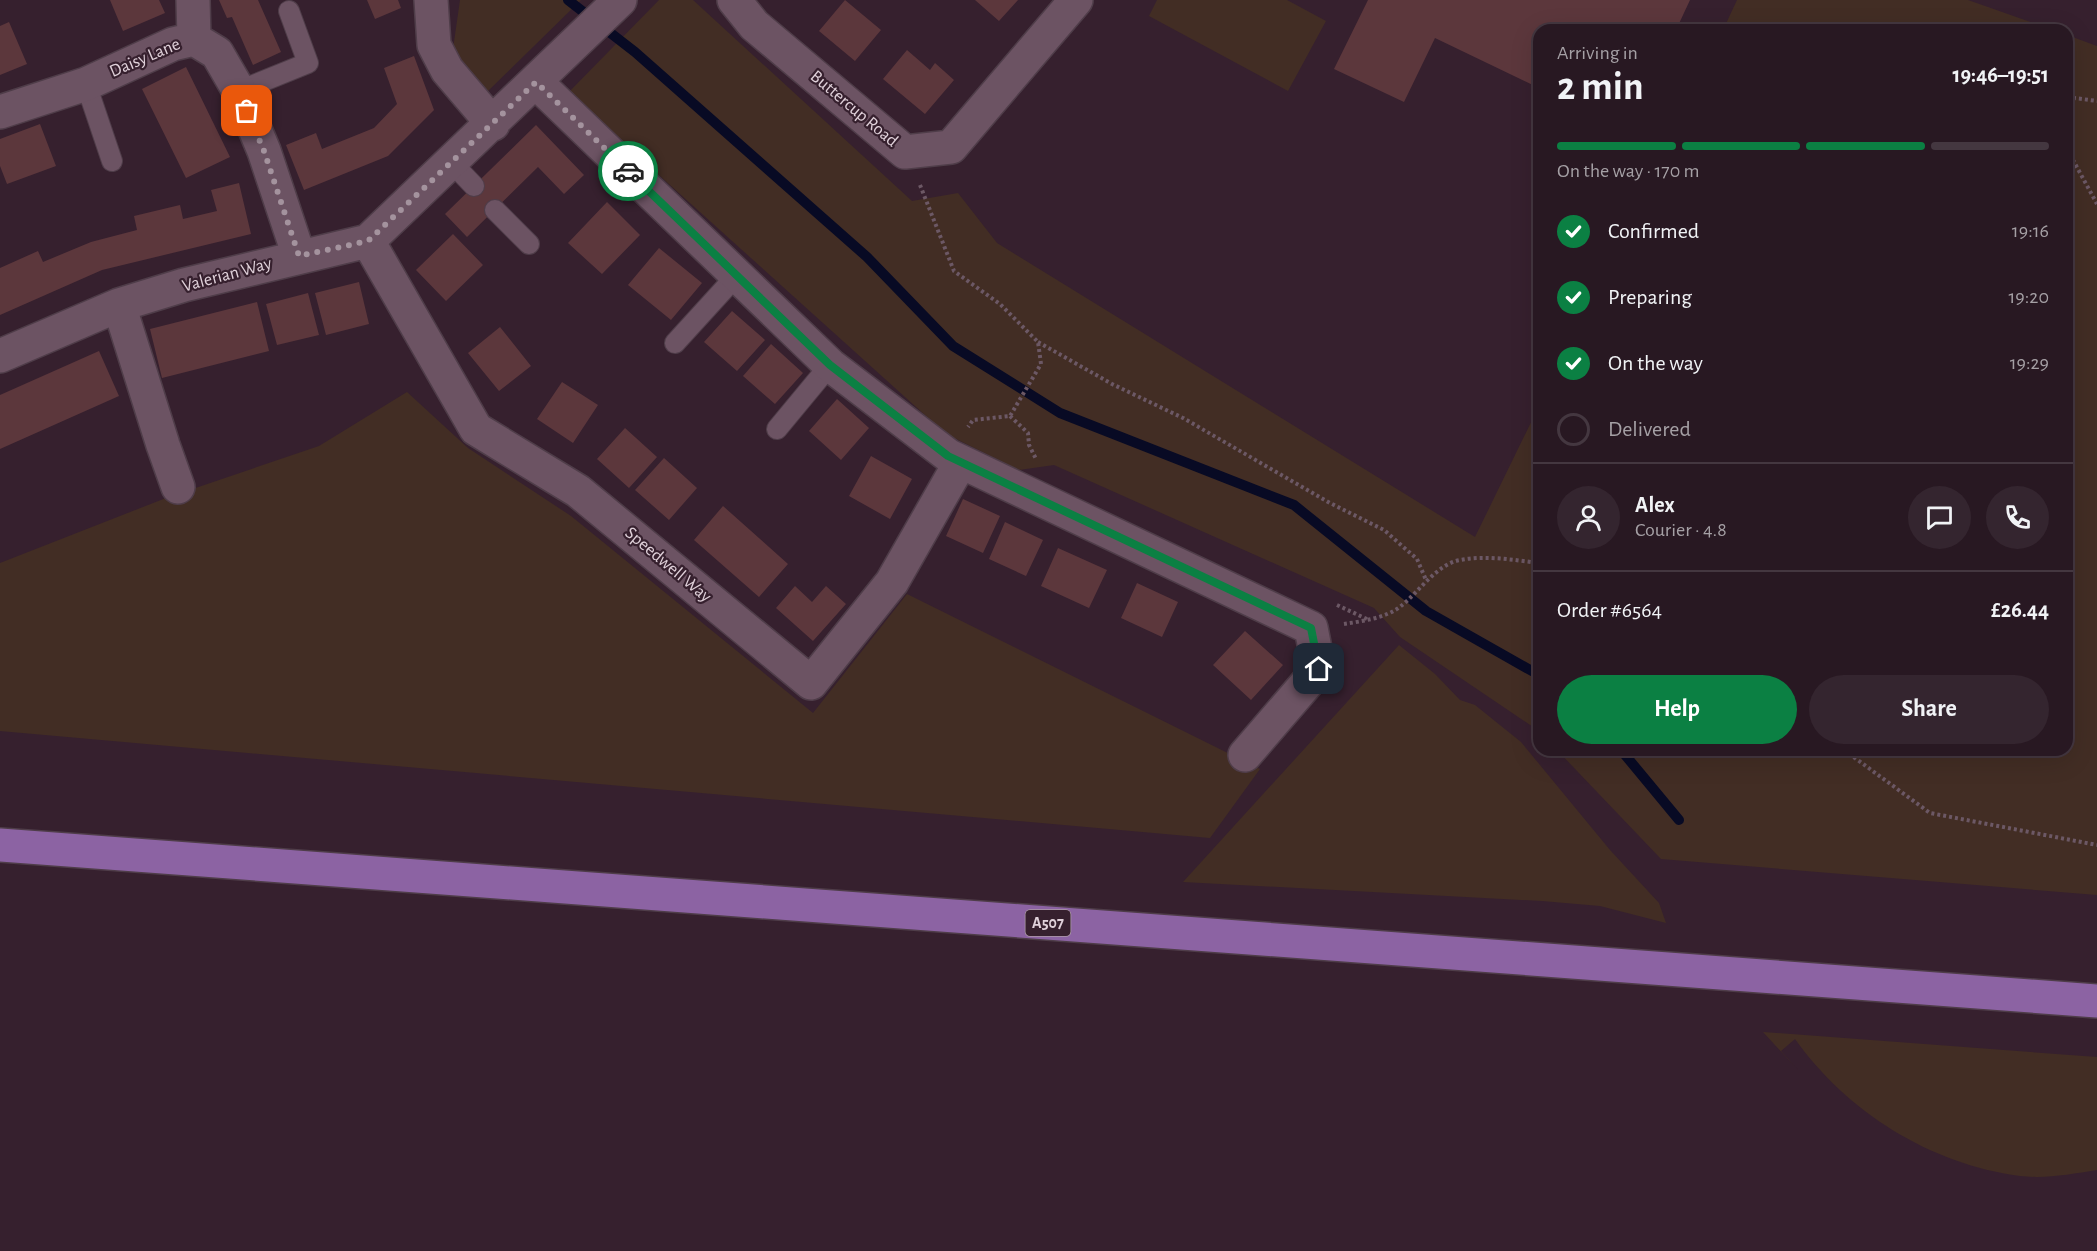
<!DOCTYPE html>
<html lang="en">
<head>
<meta charset="utf-8">
<style>
  :root { --surface:#281822; --page:#34252f; --text:#f1f3f6; --muted:#a5a0a5; --line:#443740; --accent:#0b8043 }
  body { margin:0; font-family:"Alegreya Sans",sans-serif; background:var(--page); color:var(--text); height:100vh; display:flex; flex-direction:column; font-size:22px; white-space:nowrap }
  * { box-sizing:border-box; margin:0 }
  p { font-size:20px; color:var(--muted) }
  .icon { flex:none; width:33px; height:33px; fill:none; stroke:currentColor; stroke-width:2; stroke-linecap:round; stroke-linejoin:round }
  .map { position:relative; flex:1; overflow:hidden }
  .drawer { position:absolute; left:1533px; top:24px; width:540px; height:732px; display:flex; flex-direction:column; background:var(--surface); border-radius:18px; box-shadow:0 6px 24px #0002,0 0 0 2px var(--line) }
  .drawer>* { flex:none }
  .pin { position:absolute; display:grid; place-items:center; width:51px; height:51px; color:#fff; margin:-26px; border-radius:12px; box-shadow:0 3px 9px #0006 }
  .courier { position:absolute; display:grid; place-items:center; width:60px; height:60px; margin:-30px; border:4px solid #0b8043; border-radius:50%; background:#fff; color:#222; box-shadow:0 2px 8px #0007 }
  .summary em { font-style:normal; font-weight:700 }
  .summary div { display:flex; flex-direction:column-reverse }
  .summary { display:flex; align-items:center; justify-content:space-between; height:102px; padding:0 24px }
  h1 { font-size:39px; font-weight:700; line-height:45px }
  .bar { display:grid; grid-template-columns:repeat(4,1fr); gap:9px 6px; align-content:center; height:72px; padding:0 24px }
  .bar i { height:8px; border-radius:4px; background:var(--line) }
  .bar .selected { background:var(--accent) }
  .bar p { grid-column:span 4 }
  .line { display:flex; align-items:center; gap:15px; padding:0 24px; border-top:2px solid var(--line) }
  .line div { flex:1 }
  .round { display:grid; place-items:center; flex:none; width:63px; height:63px; border-radius:32px; background:var(--page) }
  ol { padding:0 24px; list-style:none }
  li { display:flex; align-items:center; gap:18px; height:66px }
  li p { margin-inline-start:auto }
  li .icon { padding:6px; border-radius:50%; background:var(--accent); color:#fff; stroke-width:4 }
  li:last-child { color:var(--muted) }
  li i { width:33px; height:33px; border:3px solid var(--line); border-radius:50% }
  .action { display:flex; gap:12px; margin-top:auto; padding:12px 24px }
  .action a { flex:1; height:69px; border-radius:36px; background:var(--accent); color:#fff; font-size:24px; font-weight:700; line-height:69px; text-align:center }
  .action a+a { background:var(--page); color:var(--text) }
  .map>svg:first-child { display:block }
</style>
</head>
<body>
<div class="map">
<svg width="2097" height="1251" viewBox="0 0 2097 1251">
  <rect width="100%" height="100%" fill="#36202e"/>
  <!-- green -->
  <path fill="#422d24" d="M460 0H581L486 93 453 49Z
    M659 0H693L912 201 958 193 997 243 1475 537 1539 406V731L1400 637 1374 608 1054 465 1019 470 946 434 568 93Z
    M1157 0H1287L1326 21 1288 91 1149 16Z
    M1737 0H1968L2053 30H1723Z
    M2067 35 2097 46V895L1661 859 1557 750H2067Z
    M407 392 468 448 571 516 813 713 907 594 1260 769 1210 838 0 731V563L166 498 319 446Z
    M1399 645 1435 674 1460 700 1475 705 1521 742 1610 850 1659 903 1666 923 1600 906 1542 901 1183 882Z
    M1763 1032 2097 1057V1170C2071 1174 2046 1179 2020 1176 1930 1164 1847 1112 1795 1039L1781 1051 1798 1070Z"/>
  <g fill="none" stroke-linecap="round" stroke-linejoin="round">
    <!-- stream -->
    <path stroke="#080a24" stroke-width="10" d="M568 0 635 52 867 257 953 346 1060 413 1294 505 1426 611 1539 675
      M1621 750 1679 820"/>
  </g>
  <!-- building -->
  <path fill="#5c373c" d="M110 0H159L165 13 123 31Z
    M219 0H258L281 52 253 65 232 17 227 18Z
    M367 0H398L401 8 375 19Z
    M845 0 881 30 855 61 819 31Z
    M975 0H1018L999 21Z
    M1368 0H1690L1676 30H1539V88L1435 38 1404 102 1334 69Z
    M9 22 27 64 0 75V26Z
    M907 50 930 70 935 63 954 80 925 114 883 79Z
    M414 56 434 110 388 156 304 190 286 145 316 133 322 149 374 128 397 104 384 68Z
    M186 67 230 157 186 178 142 89Z
    M40 124 56 166 7 184 0 166V139Z
    M536 125 584 175 564 194 538 167 467 237 445 214Z
    M239 183 251 234 102 270 0 315V268L38 251 43 262 91 242 137 230 134 216 180 205 183 219 217 211 211 190Z
    M607 202 640 235 602 274 568 243Z
    M453 234 483 265 446 301 416 270Z
    M659 248 702 283 671 320 628 285Z
    M359 282 369 324 326 335 315 293Z
    M308 293 319 335 277 345 266 304Z
    M257 302 269 351 162 378 150 329Z
    M732 311 765 340 737 371 704 342Z
    M500 327 531 366 499 391 468 353Z
    M771 344 803 373 775 404 743 376Z
    M99 351 119 396 0 449V395Z
    M562 382 598 405 573 443 537 419Z
    M837 399 869 428 841 460 809 431Z
    M625 428 657 457 629 488 597 459Z
    M871 456 912 479 890 519 849 496Z
    M664 458 697 488 669 520 635 490Z
    M963 499 1000 516 983 553 946 536Z
    M723 506 788 564 759 597 694 540Z
    M1005 522 1043 540 1026 576 989 559Z
    M1058 548 1107 570 1089 608 1041 586Z
    M1137 583 1178 602 1162 637 1121 618Z
    M795 586 812 602 826 586 846 604 813 641 776 608Z
    M1245 631 1283 665 1251 700 1213 665Z"/>
  <g fill="none" stroke-linecap="round" stroke-linejoin="round">
    <defs>
      <path id="service" d="M86 84 112 161
        M239 91 308 63 289 11
        M452 163 474 186
        M495 210 529 244
        M675 343 737 275
        M777 429 830 365"/>
      <path id="minor" d="M193 0 194 39
        M431 0 434 45 447 70 493 124
        M734 0 754 25 905 152 951 147 1076 0
        M536 82 830 365 949 456 1311 628 1319 669 1245 755
        M0 112 86 84 173 44 194 39 217 53 239 91 264 151 299 256
        M368 241 476 429 578 491 811 683 892 582 960 463
        M119 305 163 445 178 487
        M0 356 119 305 184 285 368 241 620 0"/>
      <path id="primary" d="M0 845 2097 1001"/>
    </defs>
    <!-- service casing -->
    <use href="#service" stroke="#4f3d49" stroke-width="22"/>
    <!-- minor casing -->
    <use href="#minor" stroke="#4f3d49" stroke-width="36"/>
    <!-- primary casing -->
    <use href="#primary" stroke="#4f3d49" stroke-width="36"/>
    <!-- path -->
    <path stroke="#6c5865" stroke-width="4" stroke-dasharray="3 3" stroke-linecap="butt" d="M2067 97 2097 101
      M2067 149 2097 204
      M920 185 954 271 1000 304 1038 342 1041 364 1010 416 973 420 968 427
      M1038 342 1112 384 1183 418 1330 503 1384 530 1417 559 1426 580
      M1010 416 1028 433 1029 445 1036 459
      M1337 605 1369 620
      M1344 624C1363 621 1386 618 1401 606 1419 592 1437 564 1460 560 1485 555 1514 560 1539 563
      M1844 750 1930 813 2097 845"/>
    <!-- service -->
    <use href="#service" stroke="#6c5363" stroke-width="20"/>
    <!-- minor -->
    <use href="#minor" stroke="#6c5363" stroke-width="33"/>
    <!-- primary -->
    <use href="#primary" stroke="#8c63a3" stroke-width="33"/>
  </g>
  <g fill="none" stroke-linecap="round" stroke-linejoin="round">
    <!-- done -->
    <path stroke="#a4939e" stroke-width="6" stroke-dasharray="0 10.8" d="M247 111 264 151 299 256 368 241 536 82 628 171"/>
    <!-- route -->
    <path stroke="#0b8043" stroke-width="8" d="M628 171 830 365 948 456 1311 628 1319 669"/>
  </g>
  <g text-anchor="middle" dominant-baseline="central" stroke-width="4.5" stroke-linejoin="round" paint-order="stroke">
    <!-- shield labels -->
    <rect fill="#36202e" stroke="#ad9ca6" stroke-width="1.5" x="1025.5" y="910" width="45" height="26" rx="4.5"/>
    <g font-size="16" font-weight="bold" fill="#e0d1da">
      <text x="1048" y="923">A507</text>
    </g>
    <!-- street labels -->
    <g font-size="18" fill="#e0d1da" stroke="#36202e">
      <text transform="translate(145 58) rotate(-23)">Daisy Lane</text>
      <text transform="translate(854 109) rotate(40)">Buttercup Road</text>
      <text transform="translate(227 275) rotate(-15)">Valerian Way</text>
      <text transform="translate(668 565) rotate(40)">Speedwell Way</text>
    </g>
  </g>
</svg>
<div class="pin" style="left:247px;top:111px;background:#ea580c"><svg class="icon" aria-label="bag" viewBox="0 0 24 24"><path d="M5 8h14l-1 12H6zM9 8a3 3 0 0 1 6 0"/></svg></div>
<div class="pin" style="left:1319px;top:669px;background:#1f2937"><svg class="icon" aria-label="home" viewBox="0 0 24 24"><path d="M3 11l9-7 9 7M6 9v11h12V9"/></svg></div>
<div class="courier" style="left:628px;top:171px"><svg class="icon" aria-label="car" viewBox="0 0 24 24"><path d="M5 17H2v-5l4-1 3-4h7l3 4 3 1v5h-3M9 17h6M6 11h13"/><circle cx="7" cy="17" r="2"/><circle cx="17" cy="17" r="2"/></svg></div>
<section class="drawer">
<div class="summary"><div><h1>2 min</h1><p>Arriving in</p></div><em>19:46–19:51</em></div>
<div class="bar"><i class="selected"></i><i class="selected"></i><i class="selected"></i><i></i><p>On the way · 170 m</p></div>
<ol>
<li><svg class="icon" aria-label="check" viewBox="0 0 24 24"><path d="M5 12l5 5 9-10"/></svg>Confirmed<p>19:16</p></li>
<li><svg class="icon" aria-label="check" viewBox="0 0 24 24"><path d="M5 12l5 5 9-10"/></svg>Preparing<p>19:20</p></li>
<li><svg class="icon" aria-label="check" viewBox="0 0 24 24"><path d="M5 12l5 5 9-10"/></svg>On the way<p>19:29</p></li>
<li><i></i>Delivered</li>
</ol>
<div class="line" style="height:108px"><a class="round"><svg class="icon" aria-label="person" viewBox="0 0 24 24"><circle cx="12" cy="8" r="4"/><path d="M4 21q1-7 8-7t8 7"/></svg></a><div><b>Alex</b><p>Courier · 4.8</p></div><a class="round"><svg class="icon" aria-label="chat" viewBox="0 0 24 24"><path d="M4 5h16v11H9l-5 4z"/></svg></a><a class="round"><svg class="icon" aria-label="phone" viewBox="0 0 24 24"><path d="M5 4h4l2 5-3 2q2 4 5 5l2-3 5 2v4C11 20 4 13 5 4z"/></svg></a></div>
<div class="line" style="height:78px"><div>Order #6564</div><b>£26.44</b></div>
<div class="action"><a>Help</a><a>Share</a></div>
</section>
</div>
</body>
</html>
